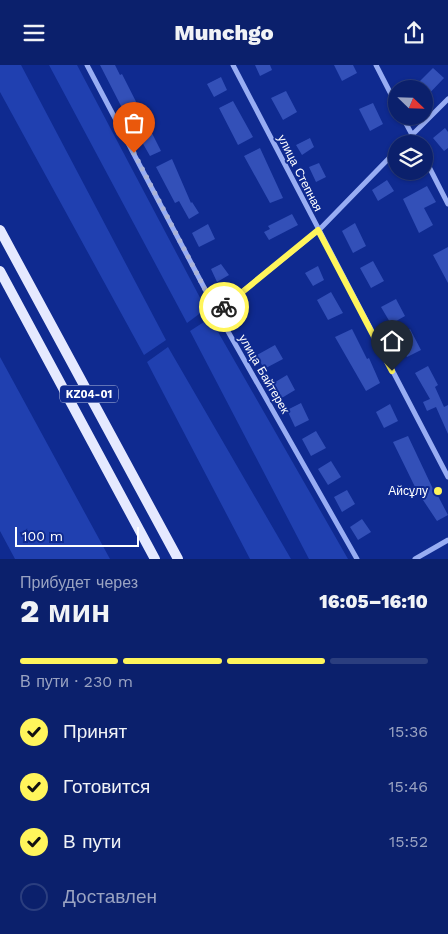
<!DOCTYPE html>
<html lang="ru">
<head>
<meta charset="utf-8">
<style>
  :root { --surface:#0b206c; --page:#142872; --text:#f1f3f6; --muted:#9aa3c2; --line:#2b3e7f; --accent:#fff55b }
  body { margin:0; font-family:"Work Sans",sans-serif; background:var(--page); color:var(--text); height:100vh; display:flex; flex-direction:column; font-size:19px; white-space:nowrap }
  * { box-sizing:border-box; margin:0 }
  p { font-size:16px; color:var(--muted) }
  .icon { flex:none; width:28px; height:28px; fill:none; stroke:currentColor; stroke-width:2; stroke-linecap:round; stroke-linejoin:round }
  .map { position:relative; height:494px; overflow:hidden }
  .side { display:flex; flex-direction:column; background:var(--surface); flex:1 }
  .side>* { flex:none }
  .needle { width:32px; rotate:113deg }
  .controls { position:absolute; left:388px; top:15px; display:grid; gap:10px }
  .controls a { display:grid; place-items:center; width:45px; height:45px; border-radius:50%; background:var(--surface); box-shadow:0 1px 4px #0004,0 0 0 1px var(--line); font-size:25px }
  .scale { position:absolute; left:15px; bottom:12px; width:124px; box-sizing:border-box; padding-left:5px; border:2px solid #fff; border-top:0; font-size:14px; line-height:18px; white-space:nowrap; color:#fff; -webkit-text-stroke:4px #0f2a90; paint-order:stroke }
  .pin { position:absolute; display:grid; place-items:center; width:42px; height:42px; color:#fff; margin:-51px -21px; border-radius:50% 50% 50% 0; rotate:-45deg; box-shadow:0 0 5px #0007 }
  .pin .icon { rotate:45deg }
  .courier { position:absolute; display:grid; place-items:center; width:50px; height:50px; margin:-25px; border:4px solid #fff55b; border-radius:50%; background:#fff; color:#222; box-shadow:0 1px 6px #0007 }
  .overview em { font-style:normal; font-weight:800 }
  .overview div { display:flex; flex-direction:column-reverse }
  .overview { display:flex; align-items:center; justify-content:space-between; height:85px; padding:0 20px }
  h1 { font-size:32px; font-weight:800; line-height:38px }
  .bar { display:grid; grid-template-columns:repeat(4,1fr); gap:8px 5px; align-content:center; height:60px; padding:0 20px }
  .bar i { height:6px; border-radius:4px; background:var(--line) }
  .bar .selected { background:var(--accent) }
  .bar p { grid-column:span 4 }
  ol { padding:0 20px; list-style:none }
  li { display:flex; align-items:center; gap:15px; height:55px }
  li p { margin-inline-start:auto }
  li .icon { padding:5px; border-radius:50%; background:var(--accent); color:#111; stroke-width:4 }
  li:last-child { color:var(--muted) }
  li i { width:28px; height:28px; border:2px solid var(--line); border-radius:50% }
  header { display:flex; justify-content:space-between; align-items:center; height:65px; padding:0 20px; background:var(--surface); font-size:22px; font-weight:800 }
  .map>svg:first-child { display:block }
</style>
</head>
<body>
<header><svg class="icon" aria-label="menu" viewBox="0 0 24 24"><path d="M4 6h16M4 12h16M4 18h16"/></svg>Munchgo<svg class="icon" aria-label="share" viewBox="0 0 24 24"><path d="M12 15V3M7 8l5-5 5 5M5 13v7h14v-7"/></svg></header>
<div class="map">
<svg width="448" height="494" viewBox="0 0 448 494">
  <rect width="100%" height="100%" fill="#0f2a90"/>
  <!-- green -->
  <path fill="#2040b0" d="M0 0H21L166 275 144 290 0 27Z
    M49 0H77L206 244 187 258Z
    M210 253 348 494H309L190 266Z
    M168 282 291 494H250L147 297Z
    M0 292 110 494H15L0 466Z"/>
  <!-- building -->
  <path fill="#3350b8" d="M100 0H115L120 10 122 9 161 86 150 91 142 77 140 78Z
    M255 0H270L272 5 260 11Z
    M334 0H353L357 8 342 16Z
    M433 3 444 13 424 34V24H412Z
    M221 12 227 25 214 32 207 19Z
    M286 26 297 47 283 55 271 33Z
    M233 36 253 72 238 80 219 43Z
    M373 38 383 59 370 66 359 44Z
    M445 63 448 67V83L444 86 433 73Z
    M310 73 314 82 302 90 296 80Z
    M260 83 283 133 270 138 244 91Z
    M172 94 191 138 192 137 199 148 189 154 179 136 175 138 156 102Z
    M319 98 326 112 316 117 309 102Z
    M387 115 394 126 378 136 372 125Z
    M427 121 436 137 424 143 433 160 419 168 403 134Z
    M292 149 298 160 269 175 264 167 270 164 268 161Z
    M355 158 366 181 353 188 342 166Z
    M208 159 215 174 199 182 192 168Z
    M448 182V218L433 190Z
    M373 196 384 216 371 223 360 203Z
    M221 199 229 210 217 217 211 204Z
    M318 201 324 215 313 221 305 208Z
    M331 227 343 248 328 255 317 235Z
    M396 234 405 251 391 259 381 242Z
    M352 264 367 294 369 293 380 318 366 326 335 272Z
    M410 264 421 285 407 292 397 273Z
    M275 280 283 294 264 304 257 290Z
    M428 301 438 320 435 322 444 342 448 340V369L436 342 427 346 423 337 430 334 415 308Z
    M287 310 295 325 280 334 272 319Z
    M301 338 309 355 295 362 287 345Z
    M390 339 398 356 384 363 376 347Z
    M316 366 326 383 311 391 302 374Z
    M408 371 433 424 440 421 443 429 438 431 448 450 437 456 417 426 393 377Z
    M331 396 341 412 328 420 318 404Z
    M347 425 355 439 342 447 334 432Z
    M362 454 371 467 358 475 350 462Z"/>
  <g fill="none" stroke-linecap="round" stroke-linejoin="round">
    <!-- street -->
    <path stroke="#98adf3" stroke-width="5" d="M87 0 217 247 357 494
      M233 0 448 412
      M376 0 396 39
      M402 51 417 79
      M403 79 448 34
      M424 92 448 139
      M217 247 319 165 396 86
      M415 494 448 475"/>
    <!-- primary -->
    <path stroke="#e5e9ff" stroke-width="10" d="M0 165 178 494
      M0 206 155 494"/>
  </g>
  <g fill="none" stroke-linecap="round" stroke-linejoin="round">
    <!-- done -->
    <path stroke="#abb4d8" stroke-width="5" stroke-dasharray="0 9" d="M134 88 217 247 224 242"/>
    <!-- route -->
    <path stroke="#fff55b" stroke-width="6" d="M224 242 318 165 392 306"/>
  </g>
  <!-- markers -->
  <circle fill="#fff55b" stroke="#0f2a90" stroke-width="2" cx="438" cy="426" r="5"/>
  <g text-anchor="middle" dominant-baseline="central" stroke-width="4" stroke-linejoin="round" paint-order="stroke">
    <!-- shield labels -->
    <rect fill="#0f2a90" stroke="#b7bfde" stroke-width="1" x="60" y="320.5" width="58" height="17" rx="4"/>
    <g font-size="11" font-weight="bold" fill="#fff">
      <text x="89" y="329">KZ04-01</text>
    </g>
    <!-- street labels -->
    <g font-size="12" fill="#fff" stroke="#0f2a90">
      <text transform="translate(300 108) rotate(63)">улица Степная</text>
      <text transform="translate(264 309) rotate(60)">улица Байтерек</text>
    </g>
    <!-- poi labels -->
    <g font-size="12" fill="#fff" stroke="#0f2a90" text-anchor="end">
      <text x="428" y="426">Айсұлу</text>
    </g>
  </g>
</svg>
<div class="controls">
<a><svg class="needle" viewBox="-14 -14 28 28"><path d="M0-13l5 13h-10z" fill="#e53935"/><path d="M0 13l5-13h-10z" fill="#9aa3c2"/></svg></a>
<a><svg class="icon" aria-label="layers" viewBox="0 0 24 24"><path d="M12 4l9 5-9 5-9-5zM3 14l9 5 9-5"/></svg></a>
</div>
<div class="scale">100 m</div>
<div class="pin" style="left:134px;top:88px;background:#ea580c"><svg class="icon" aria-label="bag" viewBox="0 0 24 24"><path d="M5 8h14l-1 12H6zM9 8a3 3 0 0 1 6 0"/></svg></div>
<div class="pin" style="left:392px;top:306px;background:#1f2937"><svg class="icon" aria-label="home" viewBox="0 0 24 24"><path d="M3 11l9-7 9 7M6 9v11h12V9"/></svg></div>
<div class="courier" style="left:224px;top:242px"><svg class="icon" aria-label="bike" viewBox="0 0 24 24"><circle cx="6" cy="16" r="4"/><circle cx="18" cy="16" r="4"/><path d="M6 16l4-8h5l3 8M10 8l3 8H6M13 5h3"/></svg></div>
</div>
<section class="side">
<div class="overview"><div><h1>2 мин</h1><p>Прибудет через</p></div><em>16:05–16:10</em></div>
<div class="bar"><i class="selected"></i><i class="selected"></i><i class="selected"></i><i></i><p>В пути · 230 m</p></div>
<ol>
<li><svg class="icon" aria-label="check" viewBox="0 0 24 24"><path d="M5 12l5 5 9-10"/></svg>Принят<p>15:36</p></li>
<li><svg class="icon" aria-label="check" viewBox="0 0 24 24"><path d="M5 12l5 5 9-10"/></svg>Готовится<p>15:46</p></li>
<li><svg class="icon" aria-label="check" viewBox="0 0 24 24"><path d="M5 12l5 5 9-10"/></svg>В пути<p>15:52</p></li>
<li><i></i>Доставлен</li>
</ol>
</section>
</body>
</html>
